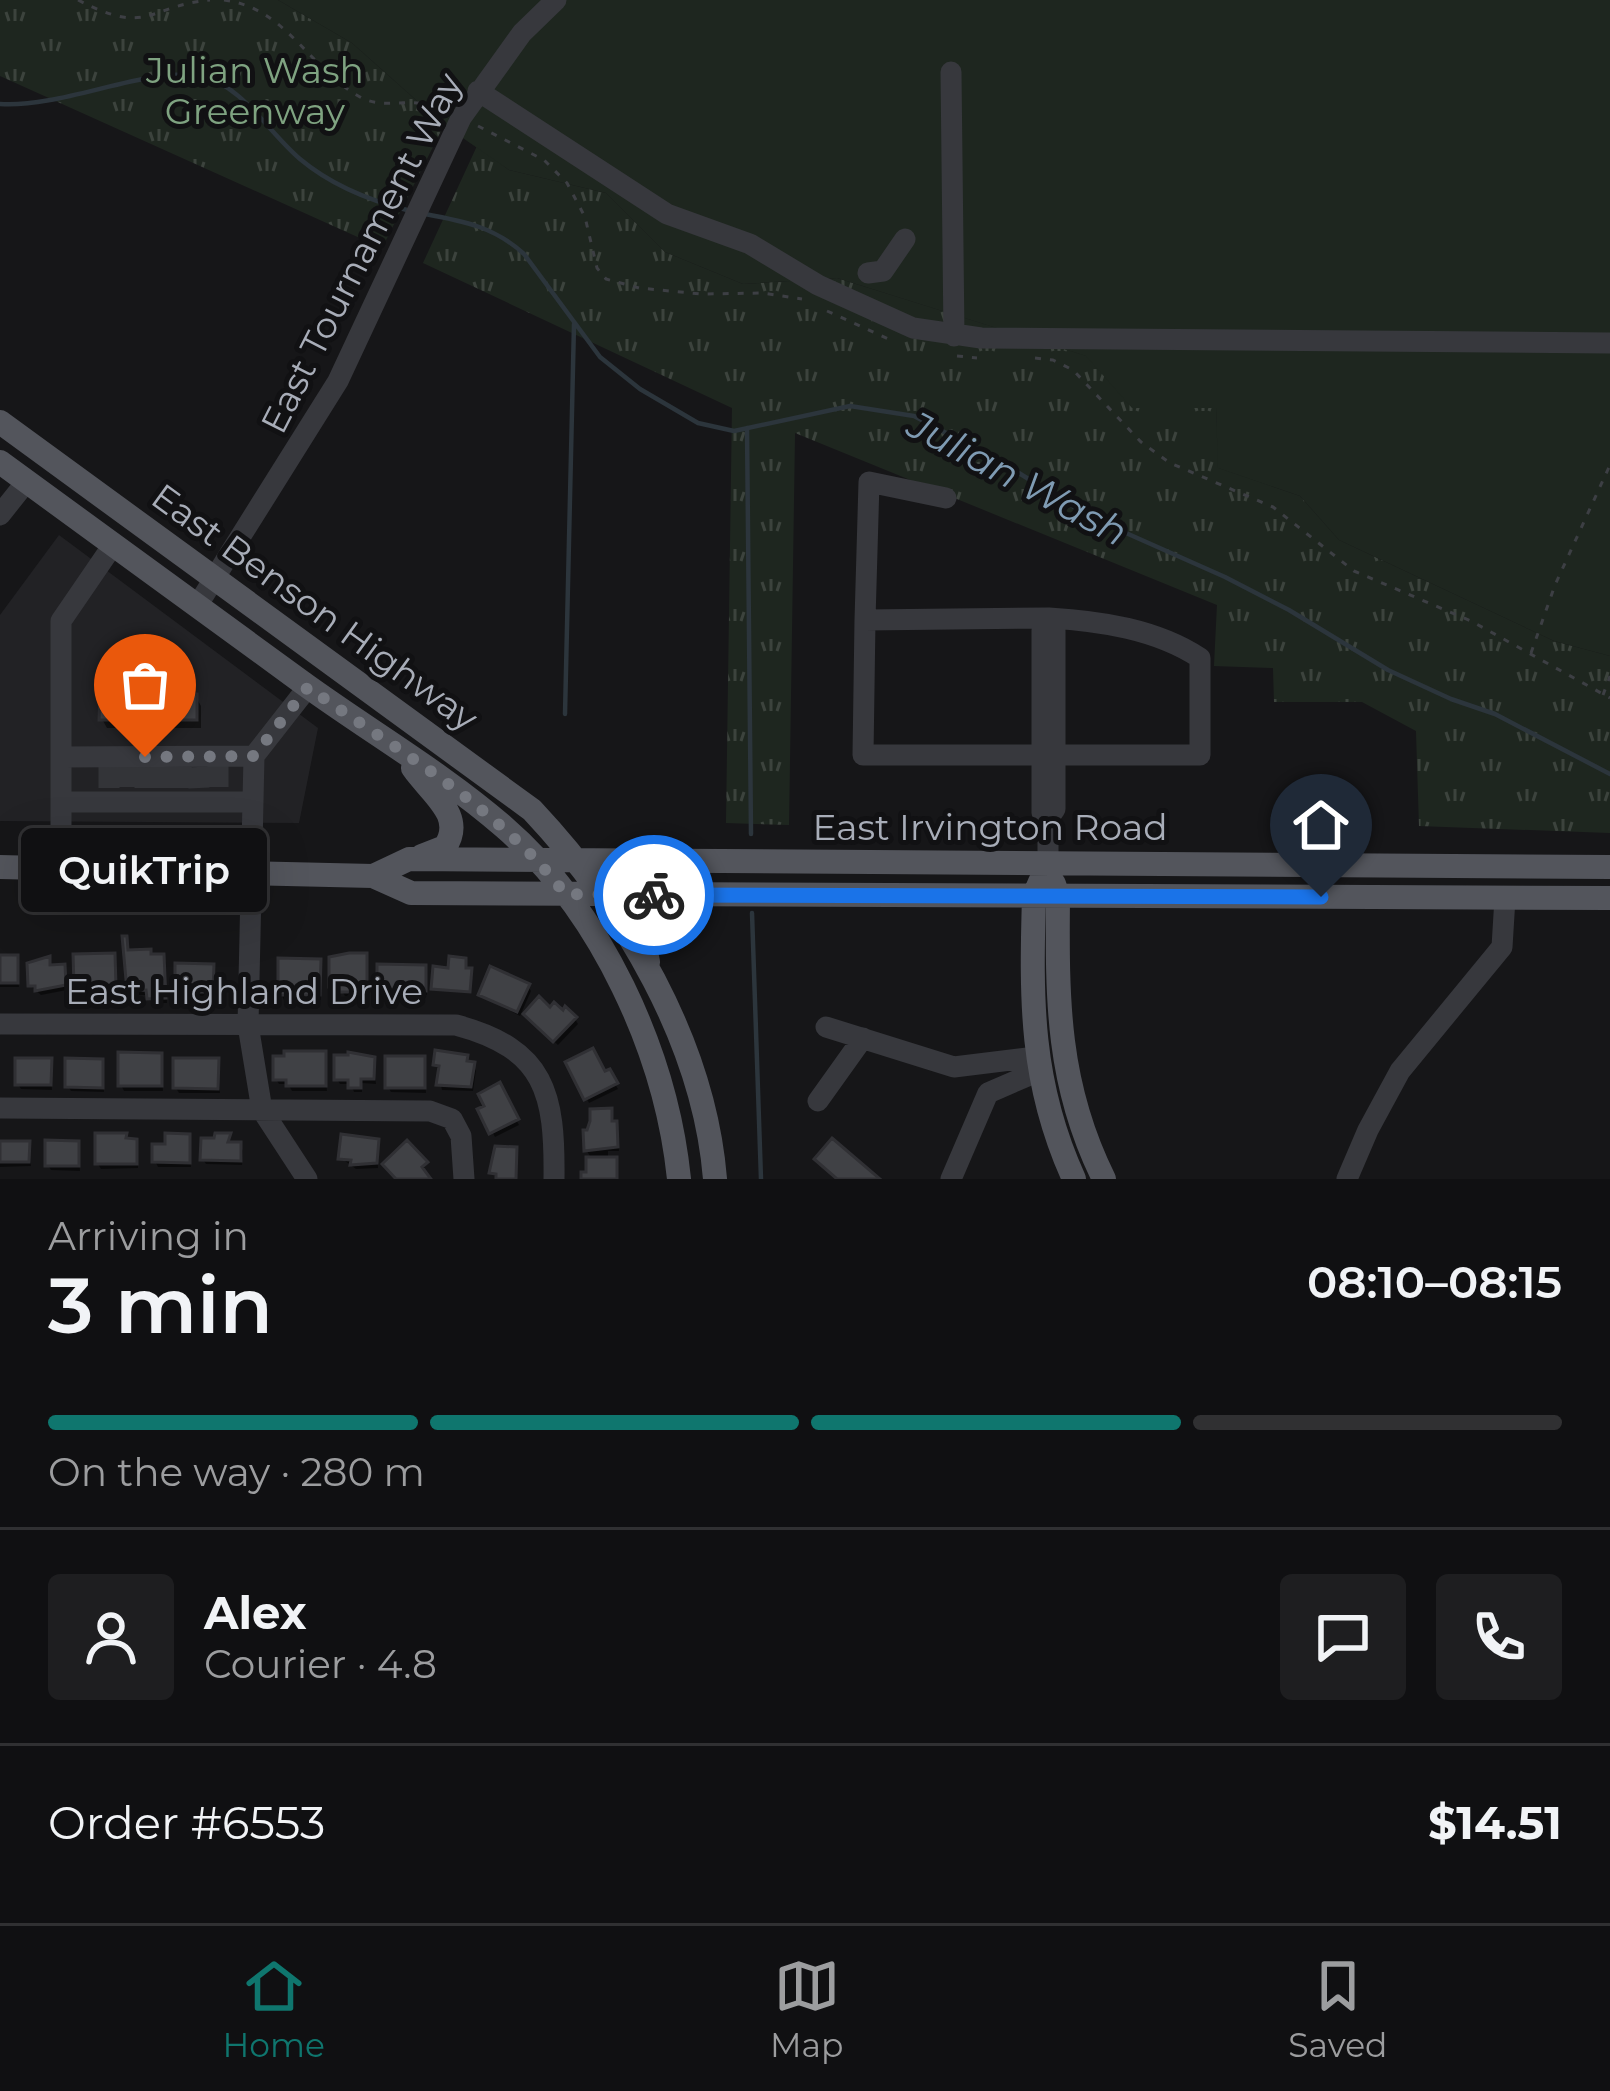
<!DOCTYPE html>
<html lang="en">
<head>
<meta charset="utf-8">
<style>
  :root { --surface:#101012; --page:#1e1e20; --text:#f1f3f6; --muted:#9c9d9f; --line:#303032; --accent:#0f766e }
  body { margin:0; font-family:Montserrat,sans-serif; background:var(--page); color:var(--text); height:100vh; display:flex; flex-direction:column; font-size:45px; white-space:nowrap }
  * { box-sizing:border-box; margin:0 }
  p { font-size:39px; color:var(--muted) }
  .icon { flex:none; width:66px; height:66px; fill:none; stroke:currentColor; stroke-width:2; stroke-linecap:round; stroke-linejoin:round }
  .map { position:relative; height:1179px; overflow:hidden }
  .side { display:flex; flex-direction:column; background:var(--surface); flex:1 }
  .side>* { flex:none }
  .pin { position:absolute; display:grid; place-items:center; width:102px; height:102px; color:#fff; margin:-123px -51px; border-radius:50% 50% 50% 0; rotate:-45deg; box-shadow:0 0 12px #0007 }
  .pin .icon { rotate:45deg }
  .courier { position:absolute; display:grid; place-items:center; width:120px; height:120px; margin:-60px; border:9px solid #1a73e8; border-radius:50%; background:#fff; color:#222; box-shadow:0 3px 15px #0007 }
  .bubble { position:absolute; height:84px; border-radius:12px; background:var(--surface); box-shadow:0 12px 48px #0002,0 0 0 3px var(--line); font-size:39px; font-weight:600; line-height:84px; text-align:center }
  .overview em { font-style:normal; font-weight:600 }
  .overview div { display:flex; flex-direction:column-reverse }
  .overview { display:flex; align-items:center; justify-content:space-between; height:204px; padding:0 48px }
  h1 { font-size:78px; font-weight:600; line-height:90px }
  .bar { display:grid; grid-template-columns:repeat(4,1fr); gap:18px 12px; align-content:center; height:144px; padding:0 48px }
  .bar i { height:15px; border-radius:9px; background:var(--line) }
  .bar .current { background:var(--accent) }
  .bar p { grid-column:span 4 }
  .line { display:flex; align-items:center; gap:30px; padding:0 48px; border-top:3px solid var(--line) }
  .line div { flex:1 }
  .round { display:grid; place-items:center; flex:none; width:126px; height:126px; border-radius:12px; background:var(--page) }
  .tabs { display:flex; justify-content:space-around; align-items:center; height:168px; border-top:3px solid var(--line); background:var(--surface); font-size:33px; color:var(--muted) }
  .tabs a { display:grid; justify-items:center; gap:6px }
  .tabs .current { color:var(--accent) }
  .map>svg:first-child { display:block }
</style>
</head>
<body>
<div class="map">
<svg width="1610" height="1179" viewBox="0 0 1610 1179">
  <defs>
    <pattern id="grass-tufts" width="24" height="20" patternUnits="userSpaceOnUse" patternTransform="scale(3)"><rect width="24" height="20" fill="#1e261f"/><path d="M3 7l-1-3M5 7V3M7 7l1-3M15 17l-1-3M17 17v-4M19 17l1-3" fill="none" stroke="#3c433d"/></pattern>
  </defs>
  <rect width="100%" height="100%" fill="#161618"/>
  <!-- built -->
  <path fill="#222225" d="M59 535 318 728 299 823 0 821V615Z"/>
  <!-- grass -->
  <path fill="url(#grass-tufts)" d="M0 0H278L352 43 444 125 382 248 0 76Z
    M477 146 509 170 606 193 665 252 743 284 837 278 1087 356 1216 407 1219 468 1300 496 1339 540 1554 641 1610 656V833L1419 826 1416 731 1362 702H1274L1273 668 1214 666 1217 605 795 433 789 825 726 823 732 408 423 263Z"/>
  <!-- pitch -->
  <path fill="#1e261f" d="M278 0H1610V656L1554 641 1339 540 1300 496 1218 468 1216 408H1132L1086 356 837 278 743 284 665 252 606 193 509 170 444 125 352 43Z"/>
  <!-- shadow -->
  <path fill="#0007" d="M196 697 201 706V728H107L102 719Z
    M114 956 118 990 80 991 77 986Z
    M365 956 369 996H345L342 991H335L332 986Z
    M152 957H163L166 962 167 1003H153L150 995H133L130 990Z
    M0 958H16L19 987H0Z
    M48 960 51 968 63 967 67 990 41 995 31 986Z
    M319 962 321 1000H284L281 994Z
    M212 967 215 997 181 996 178 991Z
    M425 968 427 995 383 994 380 989Z
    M528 986 531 991 520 1016 482 996Z
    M550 1011 575 1019 578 1024 558 1045 529 1019Z
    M324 1054 327 1091H292L288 1084H279L276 1079Z
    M161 1056 163 1091H124L121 1085Z
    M466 1058 476 1070 473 1091 442 1090 436 1064Z
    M424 1059 426 1093 391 1092 388 1087Z
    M373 1060 376 1084 362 1083V1092H354L351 1084H340L337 1079Z
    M50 1061 52 1090 21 1089 18 1084Z
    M217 1061 220 1093H179L176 1088Z
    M102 1062 104 1092 71 1091 68 1086Z
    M569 1063 604 1075 609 1073 618 1089 589 1103Z
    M499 1086 519 1125 495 1137 481 1111Z
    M610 1111 618 1129 619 1151H608V1160H615L618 1165V1179H584L592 1160 587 1151Z
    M125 1136 138 1147V1168L101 1169 98 1164Z
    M229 1136 230 1145H240L243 1151 242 1165 206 1164 203 1159Z
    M188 1137 191 1167H158L155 1161Z
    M377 1142 378 1168 356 1169 341 1158Z
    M0 1144H28L31 1166 0 1167Z
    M78 1144 80 1171 51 1170 48 1165Z"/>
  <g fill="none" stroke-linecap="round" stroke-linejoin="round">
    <!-- stream -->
    <path stroke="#2c353c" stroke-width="4.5" d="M0 104C64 108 147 66 201 76 241 84 270 134 300 159 331 185 368 200 407 210
      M425 214C463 221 495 227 524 254L600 357 640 389 698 423 734 431 850 406 914 416 1001 462 1090 517 1225 577 1289 610 1388 670 1451 699 1495 714 1610 774
      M747 428 751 834
      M565 714 574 324
      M752 913 761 1179"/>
  </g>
  <!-- building -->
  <path fill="#404145" stroke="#303034" stroke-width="3" d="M100 693 197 694V720H99Z
    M122 936H127L128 950 151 949V954H164L166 998 147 999 146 990 127 991Z
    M115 953 116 986 74 987 73 954Z
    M349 953H367V992H339V987H329V957Z
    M0 955H18V983H0Z
    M50 956V965L65 964 66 985 35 991V986H28L27 963Z
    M449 956 466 958V968H472L470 992 431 989 433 966 448 968Z
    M278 958 321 959 320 995H278Z
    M175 963 214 964 213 992H175Z
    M377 964 426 965V991L377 990Z
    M490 966 530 984 517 1012 478 995Z
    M539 996 550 1007 554 1002 563 1010 565 1006 577 1017 553 1042 523 1014Z
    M593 1048 605 1071 610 1069 618 1083 584 1100 565 1062Z
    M435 1050 468 1055 467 1061 475 1062 471 1087 436 1085 439 1066 433 1065Z
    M284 1051H326V1086H286V1080H273V1056H284Z
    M118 1052 162 1053V1086H118Z
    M348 1052 375 1057 374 1079H361V1088H348V1080H334V1055H348Z
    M385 1056H425V1088H385Z
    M15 1058H52L51 1085H15Z
    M65 1058 103 1059V1088L65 1087Z
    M173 1058H219L218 1089 173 1088Z
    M500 1082 519 1119 489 1134 477 1109 484 1106 478 1094Z
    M612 1108V1121H617L618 1147 584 1151 583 1130H587L590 1121V1109Z
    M95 1133H127L126 1138 137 1139V1164H95Z
    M165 1133 190 1134V1163L152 1162V1144H165Z
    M215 1133H231L228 1142H241V1161L200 1160 201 1138H214Z
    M341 1134 379 1139 377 1163 350 1165 351 1160 338 1159Z
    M832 1138 880 1179H837L814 1159Z
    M45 1140 79 1141V1166H45Z
    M407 1140 428 1162 422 1167 431 1179H396L382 1164Z
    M0 1141H30L29 1162H0Z
    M495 1146 517 1147 516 1179H496V1174L489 1173Z
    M586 1157H617V1179H581V1172H586Z"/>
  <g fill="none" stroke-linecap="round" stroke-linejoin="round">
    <!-- minor-tunnel -->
    <path stroke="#333438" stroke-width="21" stroke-dasharray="21 10" stroke-linecap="butt" d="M127 766V789
      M218 766V790
      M145 767V789
      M163 767V788
      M181 767V788
      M198 767 199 789
      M109 788V766"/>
    <!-- path -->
    <path stroke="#3d3f44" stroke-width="3" stroke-dasharray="6 9" stroke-linecap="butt" d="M78 0C150 37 146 6 210 0
      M224 0C287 8 309 69 360 97 385 111 412 95 442 109
      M478 126 544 160 567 183 585 217 597 268 606 279 639 288 701 294 762 293 802 299
      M827 311 895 342
      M957 356 977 358
      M1035 358 1053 360 1073 370 1141 442 1170 463 1273 507 1354 571 1471 621 1610 698
      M1531 653 1555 585 1610 465
      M1603 695 1610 676"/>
    <!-- minor -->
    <path stroke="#37383d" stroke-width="21" d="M951 72 954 336
      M478 91 667 214 750 244 818 285 913 328 981 338 1610 343
      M868 273 883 271 905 239
      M0 515 27 481
      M197 606 338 381 461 118 522 33 556 0
      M1049 618C1100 621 1156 629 1200 658V755H863L865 620Z
      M865 620 869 482 946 498
      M61 757 254 756
      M61 802H250
      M1048 863V819L1042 813V630L1049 618 1055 631V809L1048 819
      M61 869V621L113 545
      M0 1024 456 1025C546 1049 555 1094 554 1179
      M826 1027 954 1067 1036 1057
      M818 1101 863 1038
      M0 1108 430 1111 452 1119 461 1136 464 1179
      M307 1179 262 1110 248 1025 254 756 308 687
      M951 1179 988 1093 1039 1071
      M1347 1179 1368 1130 1400 1071 1502 947 1505 898"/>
    <!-- major -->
    <path stroke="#53555c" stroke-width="24" d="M0 422 532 810C624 908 704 1042 715 1179
      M0 462C101 535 202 610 303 683 369 731 442 773 504 827 601 911 666 1052 679 1179
      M413 768C431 794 466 816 445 847L422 856
      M0 867 373 876 411 893 1610 898
      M373 876 409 859 1610 867
      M1040 882 1034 896C1031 999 1030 1083 1074 1179
      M1054 884 1058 896C1057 1000 1057 1085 1104 1179
      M648 962C642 934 639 914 664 895"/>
  </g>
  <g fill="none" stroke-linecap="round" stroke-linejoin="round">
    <!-- done -->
    <path stroke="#757880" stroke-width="12" stroke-dasharray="0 21.6" d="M145 757 254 756 308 687C397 751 497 805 565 894L654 895"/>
    <!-- route -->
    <path stroke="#1a73e8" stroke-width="15" d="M654 895 1321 897"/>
  </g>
  <g text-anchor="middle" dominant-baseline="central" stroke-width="10" stroke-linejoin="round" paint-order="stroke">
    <!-- park labels -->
    <g font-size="36" fill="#7fa381" stroke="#111113">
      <text x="255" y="70">Julian Wash<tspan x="255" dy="41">Greenway</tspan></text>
    </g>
    <!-- street labels -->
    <g font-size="36" fill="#a8adb8" stroke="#111113">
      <text transform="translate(361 253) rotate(-63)">East Tournament Way</text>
      <text transform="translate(315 607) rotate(36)">East Benson Highway</text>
      <text x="990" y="827">East Irvington Road</text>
      <text x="244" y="991">East Highland Drive</text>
    </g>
    <!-- water labels -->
    <g font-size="39" font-style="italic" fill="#7f9bb3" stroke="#111113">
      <text transform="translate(1018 478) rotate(28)">Julian Wash</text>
    </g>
  </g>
</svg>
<div class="pin" style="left:145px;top:757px;background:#ea580c"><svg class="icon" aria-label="bag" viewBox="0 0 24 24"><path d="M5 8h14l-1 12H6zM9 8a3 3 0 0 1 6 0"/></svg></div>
<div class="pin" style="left:1321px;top:897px;background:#1f2937"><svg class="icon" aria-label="home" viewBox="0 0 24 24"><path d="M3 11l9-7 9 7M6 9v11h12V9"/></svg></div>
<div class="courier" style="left:654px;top:895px"><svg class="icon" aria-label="bike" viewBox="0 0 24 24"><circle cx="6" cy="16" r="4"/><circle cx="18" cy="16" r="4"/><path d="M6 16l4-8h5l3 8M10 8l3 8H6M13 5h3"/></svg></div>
<div class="bubble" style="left:21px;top:828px;width:246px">QuikTrip</div>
</div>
<section class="side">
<div class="overview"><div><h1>3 min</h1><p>Arriving in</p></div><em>08:10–08:15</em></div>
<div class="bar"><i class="current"></i><i class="current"></i><i class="current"></i><i></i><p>On the way · 280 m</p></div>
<div class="line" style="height:216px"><a class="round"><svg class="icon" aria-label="person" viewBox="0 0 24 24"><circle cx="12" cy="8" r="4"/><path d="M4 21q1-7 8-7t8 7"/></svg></a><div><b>Alex</b><p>Courier · 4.8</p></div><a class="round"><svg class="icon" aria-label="chat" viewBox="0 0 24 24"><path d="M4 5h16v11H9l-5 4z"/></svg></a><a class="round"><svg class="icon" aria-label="phone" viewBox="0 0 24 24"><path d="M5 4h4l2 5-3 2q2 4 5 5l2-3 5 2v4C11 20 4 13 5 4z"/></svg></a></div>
<div class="line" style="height:156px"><div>Order #6553</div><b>$14.51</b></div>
</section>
<nav class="tabs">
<a class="current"><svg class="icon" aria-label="home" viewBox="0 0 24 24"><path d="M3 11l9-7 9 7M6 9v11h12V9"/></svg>Home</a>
<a><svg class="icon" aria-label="map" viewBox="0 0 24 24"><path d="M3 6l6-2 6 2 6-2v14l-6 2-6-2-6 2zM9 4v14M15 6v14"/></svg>Map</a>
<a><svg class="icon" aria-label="saved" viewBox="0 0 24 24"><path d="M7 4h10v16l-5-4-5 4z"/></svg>Saved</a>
</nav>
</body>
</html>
